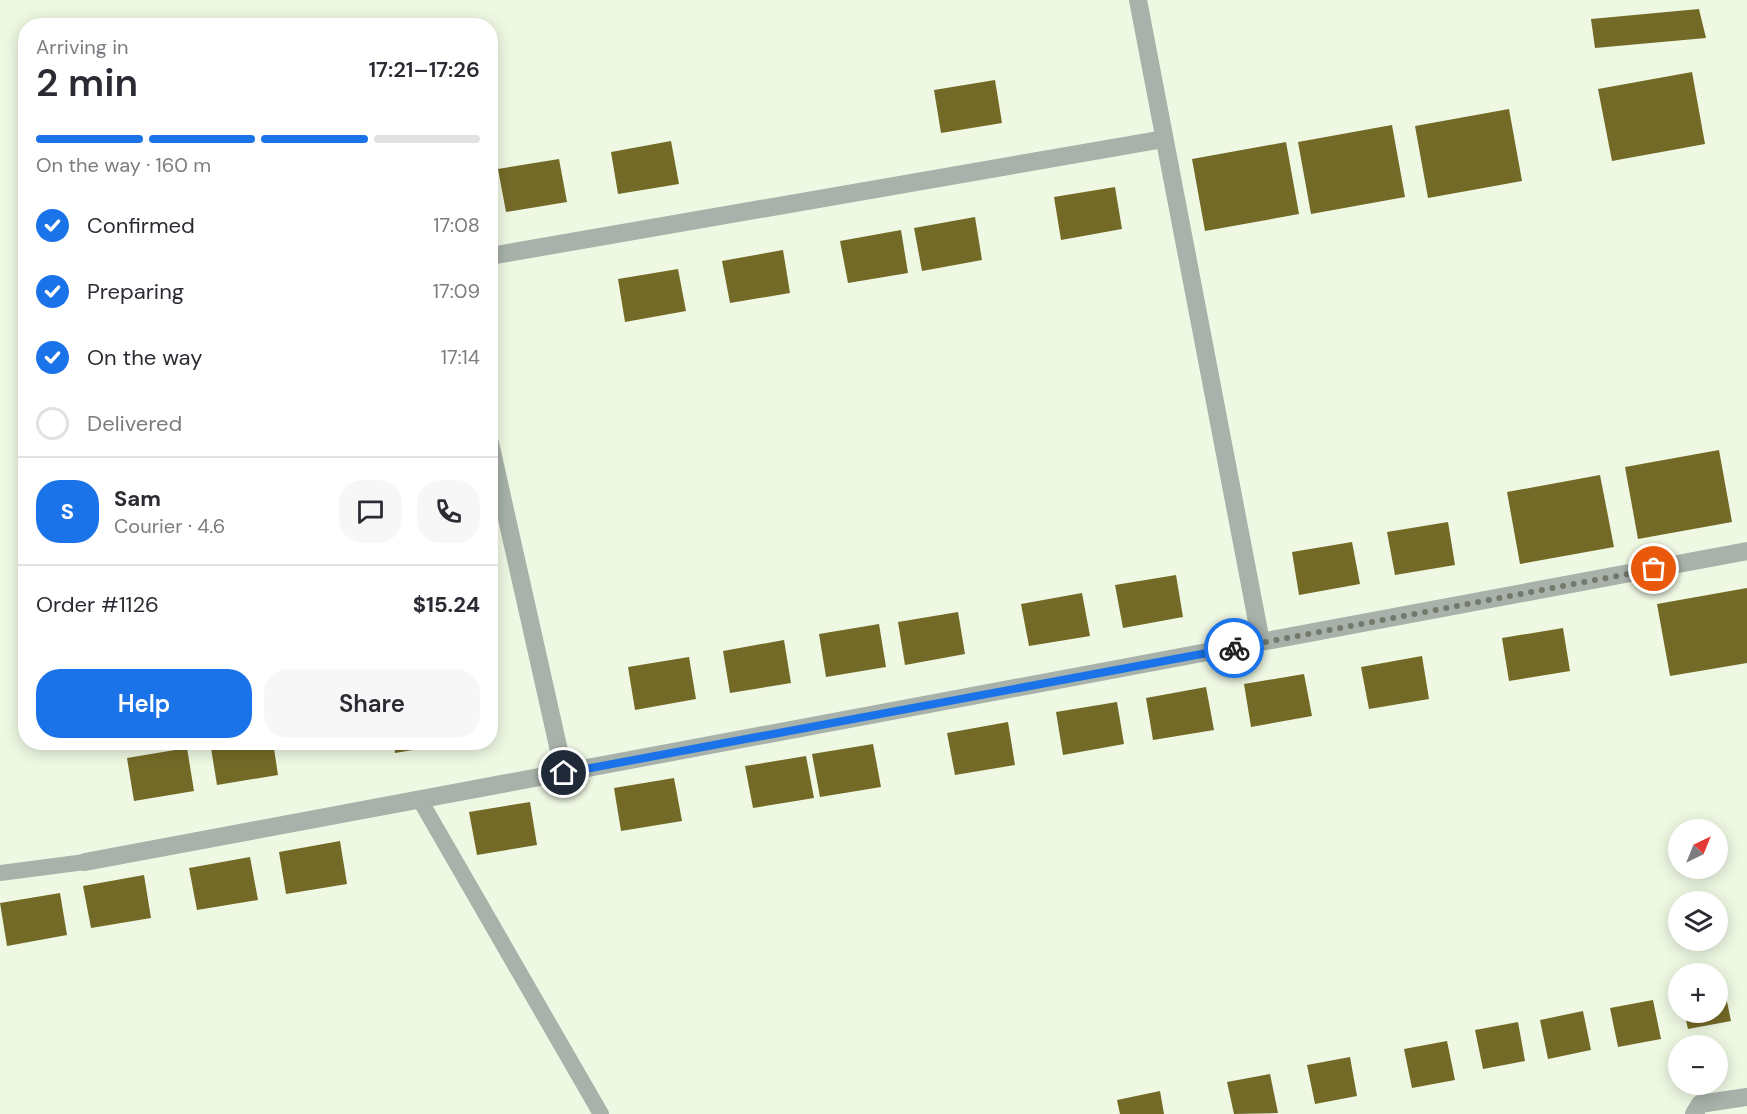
<!DOCTYPE html>
<html lang="en">
<head>
<meta charset="utf-8">
<style>
  :root { --surface:#fff; --page:#f7f7f7; --text:#2b2b33; --muted:#7c7c81; --line:#e1e1e2; --accent:#1a73e8 }
  body { margin:0; font-family:"DM Sans",sans-serif; background:var(--page); color:var(--text); height:100vh; display:flex; flex-direction:column; font-size:22px; white-space:nowrap }
  * { box-sizing:border-box; margin:0 }
  p { font-size:20px; color:var(--muted) }
  .icon { flex:none; width:33px; height:33px; fill:none; stroke:currentColor; stroke-width:2; stroke-linecap:round; stroke-linejoin:round }
  .map { position:relative; flex:1; overflow:hidden }
  .panel { position:absolute; left:18px; top:18px; width:480px; height:732px; display:flex; flex-direction:column; background:var(--surface); border-radius:24px; box-shadow:0 3px 15px #0003 }
  .panel>* { flex:none }
  .needle { width:39px; rotate:43deg }
  .tools { position:absolute; left:1668px; top:819px; display:grid; gap:12px }
  .tools a { display:grid; place-items:center; width:60px; height:60px; border-radius:50%; background:var(--surface); box-shadow:0 3px 15px #0003; font-size:30px }
  .pin { position:absolute; display:grid; place-items:center; width:51px; height:51px; color:#fff; margin:-26px; border:3px solid #fff; border-radius:50%; box-shadow:0 2px 6px #0007 }
  .courier { position:absolute; display:grid; place-items:center; width:60px; height:60px; margin:-30px; border:4px solid #1a73e8; border-radius:50%; background:#fff; color:#222; box-shadow:0 2px 8px #0007 }
  .overview em { font-style:normal; font-weight:600 }
  .overview div { display:flex; flex-direction:column-reverse }
  .overview { display:flex; align-items:center; justify-content:space-between; height:102px; padding:0 18px }
  h1 { font-size:39px; font-weight:600; line-height:45px }
  .bar { display:grid; grid-template-columns:repeat(4,1fr); gap:9px 6px; align-content:center; height:72px; padding:0 18px }
  .bar i { height:8px; border-radius:4px; background:var(--line) }
  .bar .current { background:var(--accent) }
  .bar p { grid-column:span 4 }
  .line { display:flex; align-items:center; gap:15px; padding:0 18px; border-top:2px solid var(--line) }
  .line div { flex:1 }
  .round { display:grid; place-items:center; flex:none; width:63px; height:63px; border-radius:24px; background:var(--page) }
  ol { padding:0 18px; list-style:none }
  li { display:flex; align-items:center; gap:18px; height:66px }
  li p { margin-inline-start:auto }
  li .icon { padding:6px; border-radius:50%; background:var(--accent); color:#fff; stroke-width:4 }
  li:last-child { color:var(--muted) }
  li i { width:33px; height:33px; border:3px solid var(--line); border-radius:50% }
  .primary-button { display:flex; gap:12px; margin-top:auto; padding:12px 18px }
  .primary-button a { flex:1; height:69px; border-radius:24px; background:var(--accent); color:#fff; font-size:24px; font-weight:600; line-height:69px; text-align:center }
  .primary-button a+a { background:var(--page); color:var(--text) }
  .map>svg:first-child { display:block }
</style>
</head>
<body>
<div class="map">
<svg width="1747" height="1114" viewBox="0 0 1747 1114">
  <rect width="100%" height="100%" fill="#eef8e2"/>
  <!-- building -->
  <path fill="#746a27" d="M1699 9 1706 38 1595 48 1591 19Z
    M1692 72 1705 144 1612 161 1598 89Z
    M995 80 1002 123 941 133 934 90Z
    M1509 109 1522 181 1428 198 1415 126Z
    M1392 125 1405 197 1311 214 1298 142Z
    M671 141 679 184 618 194 611 152Z
    M1286 142 1299 214 1205 231 1192 159Z
    M559 159 567 202 506 212 498 169Z
    M1115 187 1122 229 1061 240 1054 197Z
    M975 217 982 260 922 271 914 228Z
    M901 230 908 273 848 283 840 241Z
    M783 250 790 293 730 303 722 261Z
    M678 269 686 311 625 322 618 279Z
    M1719 450 1732 522 1638 539 1625 467Z
    M1600 475 1614 547 1520 564 1507 492Z
    M1448 522 1455 565 1395 575 1387 532Z
    M1352 542 1360 584 1299 595 1292 552Z
    M1176 575 1183 617 1123 628 1115 585Z
    M1747 588V663L1670 676 1657 604Z
    M1082 593 1090 636 1029 646 1021 604Z
    M958 612 965 654 905 665 898 622Z
    M879 624 886 667 826 677 819 634Z
    M1563 628 1570 671 1509 681 1502 638Z
    M784 640 791 683 730 693 723 651Z
    M1422 656 1429 699 1369 709 1361 667Z
    M689 657 696 699 635 710 628 667Z
    M1304 674 1312 716 1251 727 1244 684Z
    M1206 687 1214 730 1153 740 1146 698Z
    M1117 702 1124 744 1063 755 1056 712Z
    M1008 722 1015 765 955 775 947 733Z
    M210 742H273L278 775 217 785Z
    M394 742H449V744L395 753Z
    M873 744 881 787 820 797 812 754Z
    M187 748 194 791 134 801 127 758Z
    M806 756 814 798 753 808 745 766Z
    M674 778 682 821 621 831 614 788Z
    M530 802 537 845 477 855 469 812Z
    M340 841 347 884 286 894 279 852Z
    M250 857 258 900 197 910 189 868Z
    M144 875 151 918 91 928 83 886Z
    M60 893 67 935 7 946 0 903Z
    M1723 982 1731 1021 1688 1029 1684 1012H1718V983Z
    M1653 1000 1661 1039 1618 1047 1610 1008Z
    M1583 1011 1591 1050 1548 1059 1540 1020Z
    M1518 1022 1525 1061 1483 1069 1475 1030Z
    M1447 1041 1455 1080 1412 1088 1404 1049Z
    M1350 1057 1357 1096 1315 1104 1307 1065Z
    M1270 1074 1278 1113 1234 1114 1227 1082Z
    M1160 1091 1164 1114H1120L1117 1100Z"/>
  <g fill="none" stroke-linecap="round" stroke-linejoin="round">
    <!-- lane -->
    <path stroke="#a8b1aa" stroke-width="16" d="M420 800 601 1114
      M0 873 85 862"/>
    <!-- street -->
    <path stroke="#a8b1aa" stroke-width="18" d="M1138 0 1261 642
      M490 256 1164 139
      M490 443 564 773
      M85 862 1747 551
      M1694 1114 1700 1104 1747 1097"/>
  </g>
  <g fill="none" stroke-linecap="round" stroke-linejoin="round">
    <!-- done -->
    <path stroke="#74796c" stroke-width="6" stroke-dasharray="0 10.8" d="M1234 648 1654 569"/>
    <!-- route -->
    <path stroke="#1a73e8" stroke-width="8" d="M564 773 1234 648"/>
  </g>
</svg>
<div class="tools">
<a><svg class="needle" viewBox="-14 -14 28 28"><path d="M0-13l5 13h-10z" fill="#e53935"/><path d="M0 13l5-13h-10z" fill="#7c7c81"/></svg></a>
<a><svg class="icon" aria-label="layers" viewBox="0 0 24 24"><path d="M12 4l9 5-9 5-9-5zM3 14l9 5 9-5"/></svg></a>
<a>+</a>
<a>−</a>
</div>
<div class="pin" style="left:1654px;top:569px;background:#ea580c"><svg class="icon" aria-label="bag" viewBox="0 0 24 24"><path d="M5 8h14l-1 12H6zM9 8a3 3 0 0 1 6 0"/></svg></div>
<div class="pin" style="left:564px;top:773px;background:#1f2937"><svg class="icon" aria-label="home" viewBox="0 0 24 24"><path d="M3 11l9-7 9 7M6 9v11h12V9"/></svg></div>
<div class="courier" style="left:1234px;top:648px"><svg class="icon" aria-label="bike" viewBox="0 0 24 24"><circle cx="6" cy="16" r="4"/><circle cx="18" cy="16" r="4"/><path d="M6 16l4-8h5l3 8M10 8l3 8H6M13 5h3"/></svg></div>
<section class="panel">
<div class="overview"><div><h1>2 min</h1><p>Arriving in</p></div><em>17:21–17:26</em></div>
<div class="bar"><i class="current"></i><i class="current"></i><i class="current"></i><i></i><p>On the way · 160 m</p></div>
<ol>
<li><svg class="icon" aria-label="check" viewBox="0 0 24 24"><path d="M5 12l5 5 9-10"/></svg>Confirmed<p>17:08</p></li>
<li><svg class="icon" aria-label="check" viewBox="0 0 24 24"><path d="M5 12l5 5 9-10"/></svg>Preparing<p>17:09</p></li>
<li><svg class="icon" aria-label="check" viewBox="0 0 24 24"><path d="M5 12l5 5 9-10"/></svg>On the way<p>17:14</p></li>
<li><i></i>Delivered</li>
</ol>
<div class="line" style="height:108px"><b class="round" style="background:var(--accent);color:#fff">S</b><div><b>Sam</b><p>Courier · 4.6</p></div><a class="round"><svg class="icon" aria-label="chat" viewBox="0 0 24 24"><path d="M4 5h16v11H9l-5 4z"/></svg></a><a class="round"><svg class="icon" aria-label="phone" viewBox="0 0 24 24"><path d="M5 4h4l2 5-3 2q2 4 5 5l2-3 5 2v4C11 20 4 13 5 4z"/></svg></a></div>
<div class="line" style="height:78px"><div>Order #1126</div><b>$15.24</b></div>
<div class="primary-button"><a>Help</a><a>Share</a></div>
</section>
</div>
</body>
</html>
